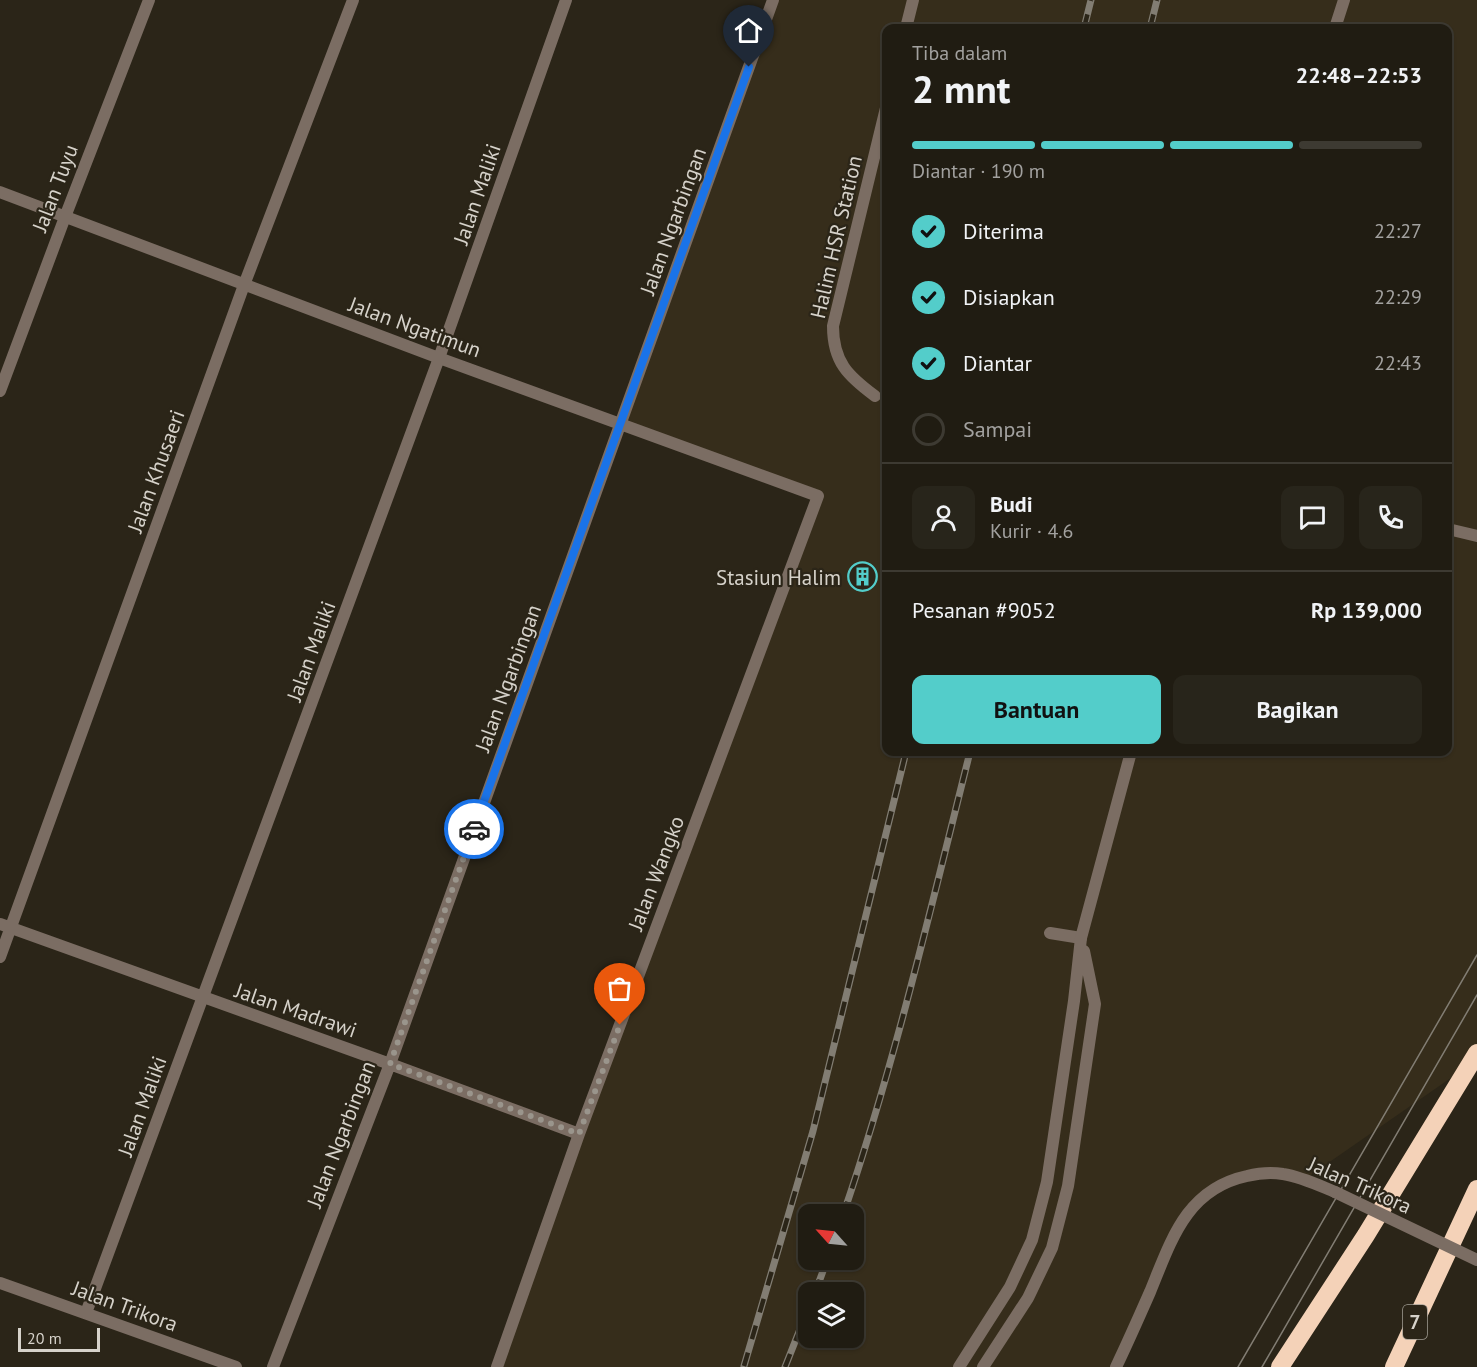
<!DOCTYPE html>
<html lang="id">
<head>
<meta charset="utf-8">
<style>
  :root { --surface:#201c12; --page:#28251b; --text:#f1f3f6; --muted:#a2a19f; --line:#3d3a32; --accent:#53cdca }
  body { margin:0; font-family:"PT Sans",sans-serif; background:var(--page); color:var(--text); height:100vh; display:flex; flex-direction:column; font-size:22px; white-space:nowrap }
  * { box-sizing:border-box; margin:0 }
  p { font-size:20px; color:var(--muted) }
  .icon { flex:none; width:33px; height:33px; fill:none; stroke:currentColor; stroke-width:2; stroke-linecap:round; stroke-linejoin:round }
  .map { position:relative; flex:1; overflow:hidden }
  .sheet { position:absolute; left:882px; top:24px; width:570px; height:732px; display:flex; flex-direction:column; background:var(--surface); border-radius:12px; box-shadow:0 2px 4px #0004,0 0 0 2px var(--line) }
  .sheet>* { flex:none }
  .needle { width:39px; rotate:297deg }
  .fabs { position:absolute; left:798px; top:1204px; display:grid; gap:12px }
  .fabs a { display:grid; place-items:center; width:66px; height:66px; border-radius:12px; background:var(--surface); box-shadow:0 2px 4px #0004,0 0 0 2px var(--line); font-size:30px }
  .scale { position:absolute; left:18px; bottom:15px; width:82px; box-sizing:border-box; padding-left:6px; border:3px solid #d6d2ca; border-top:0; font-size:16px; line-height:21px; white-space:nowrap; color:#d6d2ca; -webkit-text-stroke:4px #2b2518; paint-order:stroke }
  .pin { position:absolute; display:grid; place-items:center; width:51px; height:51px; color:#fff; margin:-62px -26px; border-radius:50% 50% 50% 0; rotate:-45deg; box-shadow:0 0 6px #0007 }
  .pin .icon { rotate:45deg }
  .courier { position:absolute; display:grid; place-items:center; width:60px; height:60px; margin:-30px; border:4px solid #1a73e8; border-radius:50%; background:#fff; color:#222; box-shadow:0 2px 8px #0007 }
  .headline em { font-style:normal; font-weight:700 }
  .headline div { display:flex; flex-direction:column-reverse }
  .headline { display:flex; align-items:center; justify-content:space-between; height:102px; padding:0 30px }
  h1 { font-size:39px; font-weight:700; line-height:45px }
  .bar { display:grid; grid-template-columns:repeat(4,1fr); gap:9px 6px; align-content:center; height:72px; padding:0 30px }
  .bar i { height:8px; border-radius:4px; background:var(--line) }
  .bar .on { background:var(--accent) }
  .bar p { grid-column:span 4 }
  .line { display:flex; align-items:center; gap:15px; padding:0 30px; border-top:2px solid var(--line) }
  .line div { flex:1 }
  .round { display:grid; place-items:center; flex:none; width:63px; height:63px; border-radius:12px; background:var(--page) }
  ol { padding:0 30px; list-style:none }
  li { display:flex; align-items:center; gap:18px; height:66px }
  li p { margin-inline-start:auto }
  li .icon { padding:6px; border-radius:50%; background:var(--accent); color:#111; stroke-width:4 }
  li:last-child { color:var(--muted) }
  li i { width:33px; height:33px; border:3px solid var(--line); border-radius:50% }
  .button { display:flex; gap:12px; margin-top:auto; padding:12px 30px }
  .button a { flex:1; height:69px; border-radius:12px; background:var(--accent); color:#111; font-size:24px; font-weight:700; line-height:69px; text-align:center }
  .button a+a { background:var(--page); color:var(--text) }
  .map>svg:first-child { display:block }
</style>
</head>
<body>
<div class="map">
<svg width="1477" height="1367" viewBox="0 0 1477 1367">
  <rect width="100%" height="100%" fill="#2b2518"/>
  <!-- built -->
  <path fill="#362d1b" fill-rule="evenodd" d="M773 0H1477V1053L1471 1064 1305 1179 1282 1174 1234 1179 1192 1207 1116 1367H497L818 497 620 423ZM886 28H1448V752H886ZM808 1215H854V1260H808ZM808 1293H854V1338H808Z"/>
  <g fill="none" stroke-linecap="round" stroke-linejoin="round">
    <!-- service -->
    <path stroke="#7b6d63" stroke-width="12" d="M906 28 913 0
      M1335 28 1344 0
      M875 396C848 376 833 362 833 326L886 108
      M1448 529 1477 536
      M1050 933 1081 938"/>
    <!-- minor -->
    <path stroke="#7b6d63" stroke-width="12" d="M0 192 439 358 818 496 579 1134 497 1367
      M0 391 65 217 149 0
      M0 924 390 1064 579 1134
      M0 957 244 285 353 0
      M0 1283 236 1367
      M86 1313 439 358 566 0
      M273 1367 390 1064 773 0
      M1116 1367C1128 1342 1139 1317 1150 1292 1171 1241 1186 1189 1247 1176 1259 1173 1272 1172 1283 1174 1302 1177 1318 1185 1335 1192"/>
    <!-- tertiary -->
    <path stroke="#7b6d63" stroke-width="12" d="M959 1367 1010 1287 1032 1240 1047 1182 1074 1001 1081 938 1131 752
      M983 1367 1028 1298 1052 1248 1068 1186 1095 1004 1084 951"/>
    <!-- motorway -->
    <path stroke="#f4d2b8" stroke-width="18" d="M1280 1367 1366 1235 1477 1053
      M1394 1367 1477 1189"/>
    <!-- tram -->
    <path stroke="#827d73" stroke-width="1.5" d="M1238 1367 1477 955
      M1262 1367 1477 995"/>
    <defs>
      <path id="rail" d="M1084 28 1091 0
        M1150 28 1157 0
        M843 1215C895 1063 931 907 970 752
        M815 1293 827 1260
        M744 1366 813 1131 906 752
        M785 1367 808 1309"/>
    </defs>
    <!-- rail casing -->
    <use href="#rail" stroke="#827d73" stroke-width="7"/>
    <!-- rail -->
    <use href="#rail" stroke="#2b2518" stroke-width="4.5" stroke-dasharray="14" stroke-linecap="butt"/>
    <!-- minor-bridge -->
    <path stroke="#7b6d63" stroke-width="12" d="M1335 1192 1477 1260"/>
  </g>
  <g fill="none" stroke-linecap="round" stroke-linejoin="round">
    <!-- done -->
    <path stroke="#9a958c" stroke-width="6" stroke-dasharray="0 10.8" d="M474 829 390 1064 579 1134 620 1025"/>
    <!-- route -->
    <path stroke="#1a73e8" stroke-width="8" d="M474 829 749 67"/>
  </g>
  <!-- icons -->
  <defs>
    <symbol id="building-ring" viewBox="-11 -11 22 22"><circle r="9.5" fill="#2b2518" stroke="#53cdca" stroke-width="1.5"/><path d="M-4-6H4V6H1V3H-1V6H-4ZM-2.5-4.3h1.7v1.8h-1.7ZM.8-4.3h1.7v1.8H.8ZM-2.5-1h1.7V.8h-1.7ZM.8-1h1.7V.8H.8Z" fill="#53cdca"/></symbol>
  </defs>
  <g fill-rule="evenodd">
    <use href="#building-ring" x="846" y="560" width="33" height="33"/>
  </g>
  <g text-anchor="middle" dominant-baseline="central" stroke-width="4.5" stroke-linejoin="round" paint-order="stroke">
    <!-- shield labels -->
    <rect fill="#2b2518" stroke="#a39e95" stroke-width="1.5" x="1403" y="1305" width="24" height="34" rx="4.5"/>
    <g font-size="20" font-weight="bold" fill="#d6d2ca">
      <text x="1415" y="1322">7</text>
    </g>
    <!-- street labels -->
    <g font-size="21" fill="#d6d2ca" stroke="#2b2518">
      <text transform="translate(55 188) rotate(-69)">Jalan Tuyu</text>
      <text transform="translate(477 194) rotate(-71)">Jalan Maliki</text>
      <text transform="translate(673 221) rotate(-70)">Jalan Ngarbingan</text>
      <text transform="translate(836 237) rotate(-77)">Halim HSR Station</text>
      <text transform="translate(415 327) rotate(20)">Jalan Ngatimun</text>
      <text transform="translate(156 471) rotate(-70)">Jalan Khusaeri</text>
      <text transform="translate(311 651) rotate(-70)">Jalan Maliki</text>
      <text transform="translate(508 678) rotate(-70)">Jalan Ngarbingan</text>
      <text transform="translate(656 873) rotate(-69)">Jalan Wangko</text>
      <text transform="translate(296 1010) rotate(19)">Jalan Madrawi</text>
      <text transform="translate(142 1106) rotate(-70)">Jalan Maliki</text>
      <text transform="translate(341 1134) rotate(-69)">Jalan Ngarbingan</text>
      <text transform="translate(1360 1185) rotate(24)">Jalan Trikora</text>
      <text transform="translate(125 1306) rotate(20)">Jalan Trikora</text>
    </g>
    <!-- poi labels -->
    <g font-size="21" fill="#d6d2ca" stroke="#2b2518" text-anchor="end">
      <text x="841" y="577">Stasiun Halim</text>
    </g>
  </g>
</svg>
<div class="fabs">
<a><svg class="needle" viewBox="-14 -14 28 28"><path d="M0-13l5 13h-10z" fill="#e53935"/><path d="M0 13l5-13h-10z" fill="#a2a19f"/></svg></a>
<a><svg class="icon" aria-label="layers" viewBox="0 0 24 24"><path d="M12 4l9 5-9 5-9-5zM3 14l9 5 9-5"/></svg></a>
</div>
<div class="scale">20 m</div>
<div class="pin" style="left:620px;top:1025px;background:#ea580c"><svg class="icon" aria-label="bag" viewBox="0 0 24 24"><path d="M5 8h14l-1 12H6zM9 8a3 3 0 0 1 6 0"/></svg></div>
<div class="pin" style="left:749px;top:67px;background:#1f2937"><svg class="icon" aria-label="home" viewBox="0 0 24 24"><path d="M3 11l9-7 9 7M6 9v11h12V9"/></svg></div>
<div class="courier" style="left:474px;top:829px"><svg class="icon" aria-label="car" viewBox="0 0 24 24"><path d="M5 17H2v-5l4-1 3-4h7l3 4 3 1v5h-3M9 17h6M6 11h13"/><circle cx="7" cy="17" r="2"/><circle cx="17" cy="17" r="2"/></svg></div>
<section class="sheet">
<div class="headline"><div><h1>2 mnt</h1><p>Tiba dalam</p></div><em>22:48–22:53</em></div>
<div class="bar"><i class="on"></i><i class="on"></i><i class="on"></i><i></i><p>Diantar · 190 m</p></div>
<ol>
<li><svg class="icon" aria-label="check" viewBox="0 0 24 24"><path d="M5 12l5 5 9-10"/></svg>Diterima<p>22:27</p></li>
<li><svg class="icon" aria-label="check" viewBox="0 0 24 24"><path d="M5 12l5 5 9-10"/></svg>Disiapkan<p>22:29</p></li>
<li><svg class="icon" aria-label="check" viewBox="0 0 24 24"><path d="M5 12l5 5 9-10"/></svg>Diantar<p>22:43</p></li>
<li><i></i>Sampai</li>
</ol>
<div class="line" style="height:108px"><a class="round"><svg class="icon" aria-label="person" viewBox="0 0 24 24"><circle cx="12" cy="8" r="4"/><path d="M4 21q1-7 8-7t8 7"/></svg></a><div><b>Budi</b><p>Kurir · 4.6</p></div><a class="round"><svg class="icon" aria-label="chat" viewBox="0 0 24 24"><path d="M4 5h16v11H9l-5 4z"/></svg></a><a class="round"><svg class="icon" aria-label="phone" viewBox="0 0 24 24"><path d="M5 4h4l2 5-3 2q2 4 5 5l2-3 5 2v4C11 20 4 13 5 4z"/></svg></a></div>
<div class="line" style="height:78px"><div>Pesanan #9052</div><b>Rp 139,000</b></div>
<div class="button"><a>Bantuan</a><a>Bagikan</a></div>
</section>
</div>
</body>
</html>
